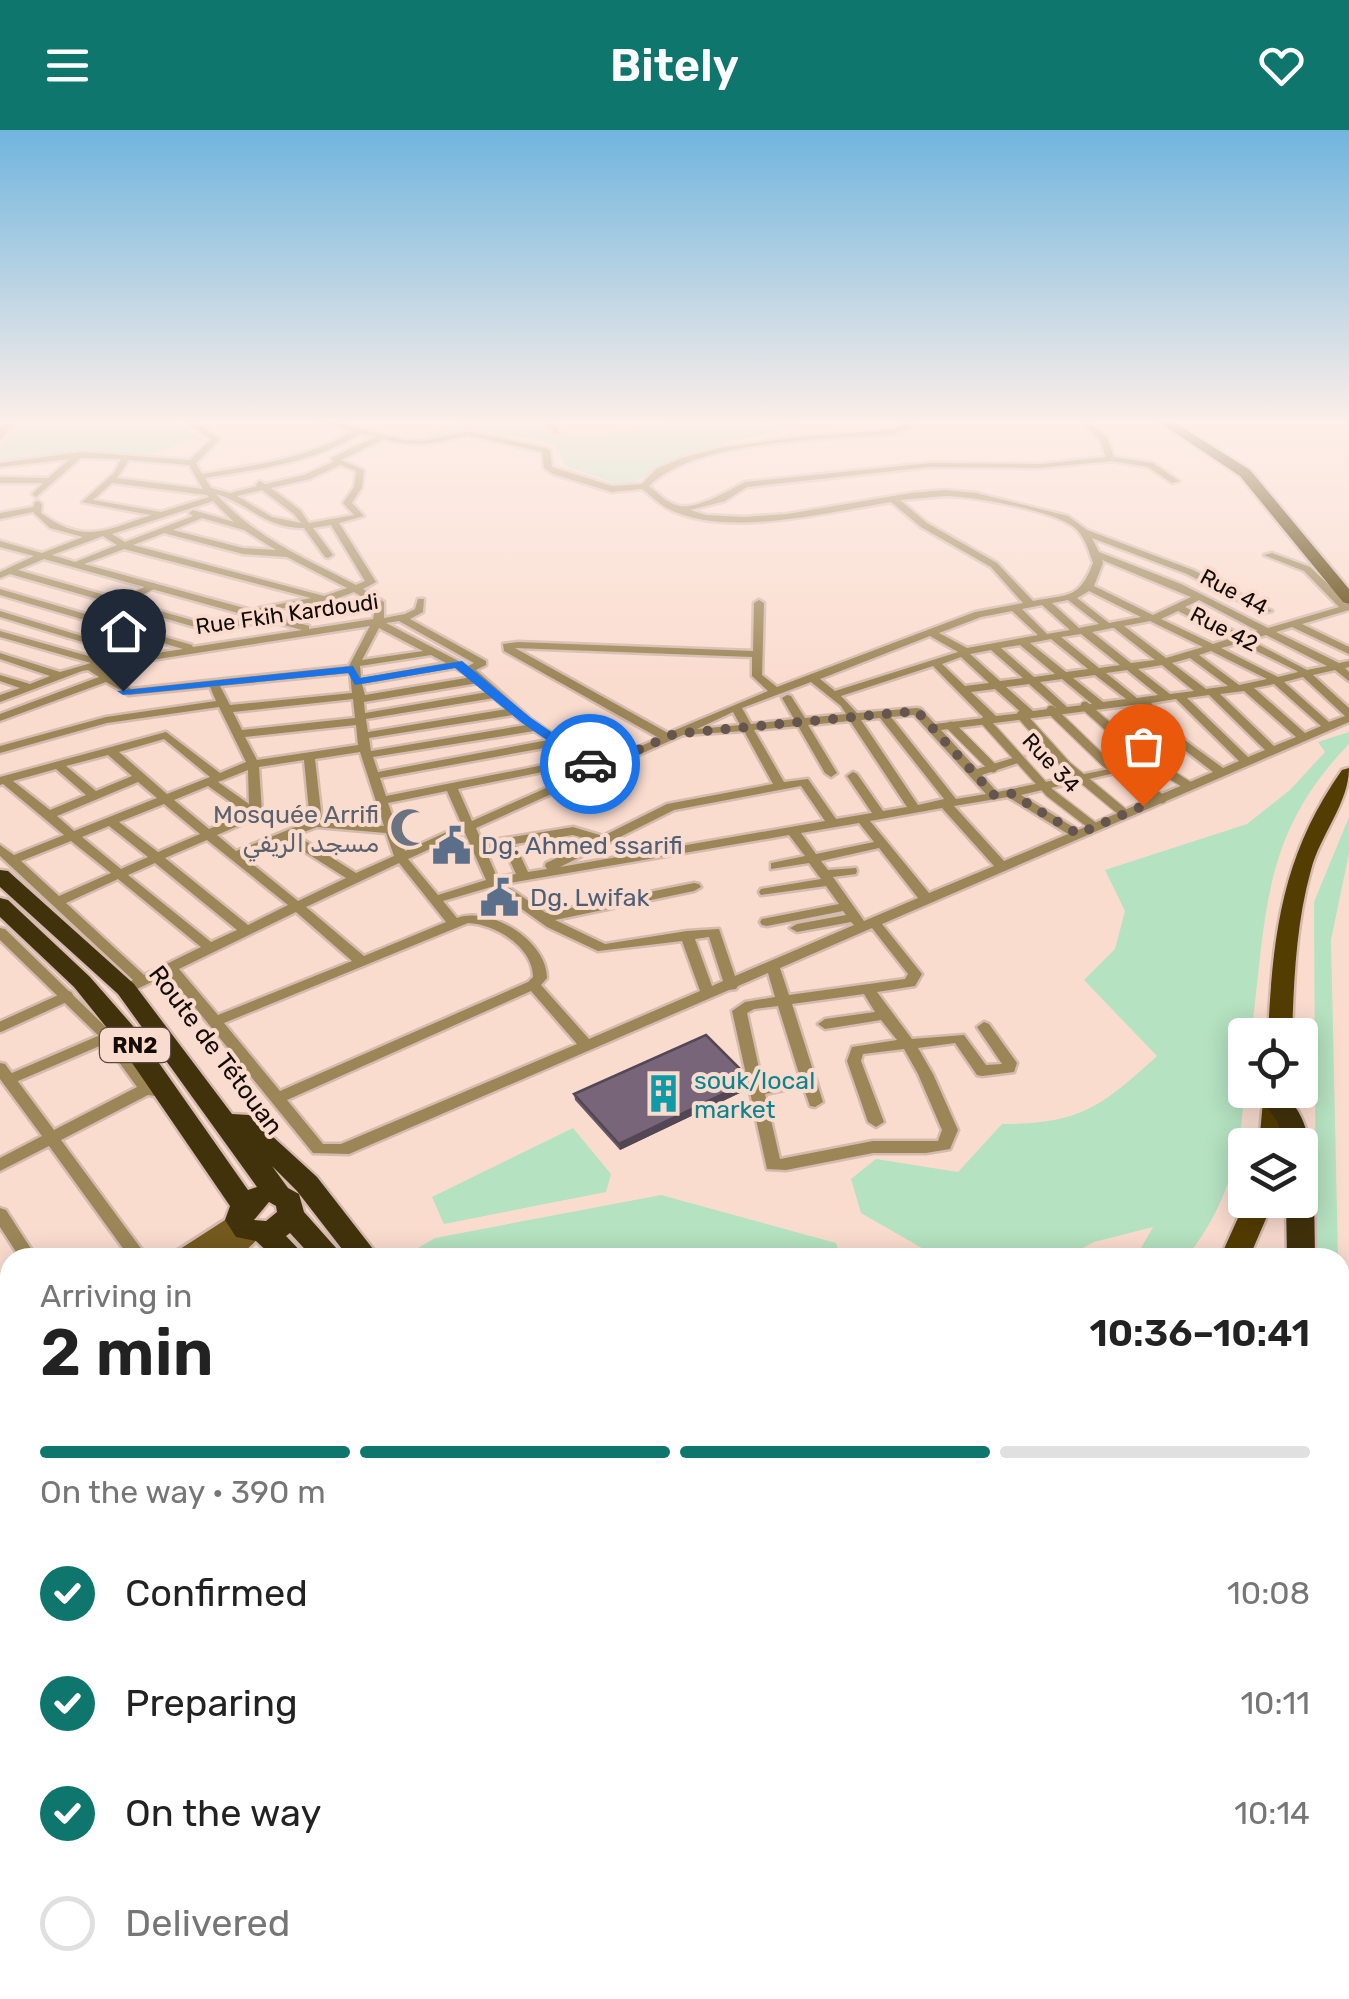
<!DOCTYPE html>
<html lang="en">
<head>
<meta charset="utf-8">
<style>
  :root { --surface:#fff; --page:#f6f6f6; --text:#222; --muted:#767676; --line:#e0e0e0; --accent:#0f766e }
  body { margin:0; font-family:Rubik,Cairo,sans-serif; background:var(--page); color:var(--text); height:100vh; display:flex; flex-direction:column; font-size:38px; white-space:nowrap }
  * { box-sizing:border-box; margin:0 }
  p { font-size:32px; color:var(--muted) }
  .icon { flex:none; width:55px; height:55px; fill:none; stroke:currentColor; stroke-width:2; stroke-linecap:round; stroke-linejoin:round }
  .map { position:relative; flex:1; overflow:hidden }
  .sheet { position:absolute; left:0px; top:1118px; width:1350px; height:752px; display:flex; flex-direction:column; background:var(--surface); border-radius:30px 30px 0 0; box-shadow:0 5px 25px #0003 }
  .sheet>* { flex:none }
  .tools { position:absolute; left:1228px; top:888px; display:grid; gap:20px }
  .tools a { display:grid; place-items:center; width:90px; height:90px; border-radius:10px; background:var(--surface); box-shadow:0 5px 25px #0003; font-size:50px }
  .pin { position:absolute; display:grid; place-items:center; width:85px; height:85px; color:#fff; margin:-102px -42px; border-radius:50% 50% 50% 0; rotate:-45deg; box-shadow:0 0 10px #0007 }
  .pin .icon { rotate:45deg }
  .courier { position:absolute; display:grid; place-items:center; width:100px; height:100px; margin:-50px; border:8px solid #1a73e8; border-radius:50%; background:#fff; color:#222; box-shadow:0 2px 12px #0007 }
  .headline em { font-style:normal; font-weight:600 }
  .headline div { display:flex; flex-direction:column-reverse }
  .headline { display:flex; align-items:center; justify-content:space-between; height:170px; padding:0 40px }
  h1 { font-size:65px; font-weight:600; line-height:75px }
  .bar { display:grid; grid-template-columns:repeat(4,1fr); gap:15px 10px; align-content:center; height:120px; padding:0 40px }
  .bar i { height:12px; border-radius:8px; background:var(--line) }
  .bar .active { background:var(--accent) }
  .bar p { grid-column:span 4 }
  ol { padding:0 40px; list-style:none }
  li { display:flex; align-items:center; gap:30px; height:110px }
  li p { margin-inline-start:auto }
  li .icon { padding:10px; border-radius:50%; background:var(--accent); color:#fff; stroke-width:4 }
  li:last-child { color:var(--muted) }
  li i { width:55px; height:55px; border:5px solid var(--line); border-radius:50% }
  header { display:flex; justify-content:space-between; align-items:center; height:130px; padding:0 40px; background:var(--accent); color:#fff; font-size:45px; font-weight:600 }
  .map>svg:first-child { display:block }
</style>
</head>
<body>
<header><svg class="icon" aria-label="menu" viewBox="0 0 24 24"><path d="M4 6h16M4 12h16M4 18h16"/></svg>Bitely<svg class="icon" aria-label="heart" viewBox="0 0 24 24"><path d="M12 20l-8-8c-3-5 5-10 8-4 3-6 11-1 8 4z"/></svg></header>
<div class="map">
<svg width="1349" height="1869" viewBox="0 0 1349 1869">
  <rect width="100%" height="100%" fill="#fadccf"/>
  <!-- green -->
  <path fill="#b5e2c1" d="M22 290H175L205 311 193 310 150 324H62L0 333V317Z
    M459 290H547L572 306H598L675 290H801L802 295 720 315 624 356 565 336 555 315C510 304 472 298 426 307Z
    M1349 602V614C1260 706 1267 786 1251 905H1245C1245 993 1242 1056 1187 1127H1136L1153 1097 1094 1112 1066 1127 939 1128 861 1083 851 1049 876 1029 958 1042 1002 994C1080 994 1101 977 1157 926L1084 850 1115 819 1125 781 1105 740 1247 694 1290 660 1325 622 1318 612Z
    M1349 687V723L1331 810 1338 1127H1316L1314 772Z
    M573 998 611 1044 606 1062 444 1094 432 1067Z
    M661 1065 836 1113 840 1127H403L435 1108Z
    M1340 1178 1349 1391V1869H1324V1860H1340Z
    M1026 1860H1225L1224 1869H1033Z"/>
  <g fill="none" stroke-linecap="round" stroke-linejoin="round">
    <defs>
      <path id="pedestrian-far2" d="M120 473 153 456"/>
      <path id="pedestrian-far1" d="M1085 576 1141 626 1189 656
        M1051 580 1107 634 1162 669
        M1021 585 1067 636 1125 684
        M985 591 1050 663 1093 696
        M951 596 993 638"/>
      <path id="pedestrian" d="M0 897 68 866
        M8 950 108 907"/>
      <path id="minor" d="M183 290H192L220 309 196 333 202 344C255 335 307 329 353 301L314 290H326L404 310 423 311 468 301 546 318 550 320 552 337 612 356 642 354 656 339 682 328 719 318 798 307 890 300 904 295 907 290H915L910 299 891 304C826 310 696 309 649 356 657 362 666 372 676 375 694 382 729 360 745 352L930 333 1040 334 1106 327 1100 310 1079 290H1087L1107 307 1114 327 1153 333 1179 351 1172 353 1148 337 1111 331 1040 338 930 337 747 357 725 371 690 380 706 385 744 387 787 384 911 363 945 360 976 363 1068 386 1087 400 1193 440 1272 481 1263 483 1187 444 1092 408 1099 422 1181 454 1268 498 1339 477 1304 441 1264 425 1272 423 1310 437 1349 474V480L1302 494 1349 517V524L1292 497 1276 502 1339 533 1349 531V537L1345 538 1349 542V551L1335 540 1313 545 1349 578V592L882 794 922 844 915 856 877 862 912 909 964 905 986 935 1002 934 977 897 984 892 989 894 1017 933 1014 942 982 946 977 945 955 913 918 918 933 944 958 1000 950 1019 926 1023H873L786 1040 767 1039 732 881 745 872 775 867 768 843 738 856 736 859 729 860 349 1024 313 1023 168 844 131 862H121L119 859 133 850 0 726V715L14 725 64 705 3 654 0 655V647L166 602 220 643 246 632 219 577 107 593 0 623V616L106 587 216 571 210 557 129 565 106 552 0 591V584L99 547 88 540 82 541 0 572V565L20 558 0 551V545L30 554 50 546 0 529V523L60 542 91 533 0 507V501L106 531 132 527 0 487V481L144 525 183 519 0 465V459L192 515 193 517 302 500 270 491 209 501 10 444 0 448V442L34 426 0 417V411L42 423 83 407 50 398 33 382 0 389V383L33 377 35 372 38 371 42 374 41 383C84 415 106 400 151 385L82 372 114 343 121 329 81 328 36 367 32 364 43 353H0V347L48 348 70 329 0 337V333L80 322 190 330 211 309ZM361 303 375 307 331 328 333 332 304 345 265 354 260 351 256 354 257 356 230 363 211 358 205 348C259 339 314 333 361 303ZM468 305 542 322 544 338 553 344 612 362 642 359C650 365 658 373 667 378 724 409 829 382 891 372L921 397 991 437 1023 473 975 482 777 557 762 545 764 473 759 470 754 473 753 521 518 512 503 514 504 521 659 608 598 635 531 589 476 540 486 535V531L410 489 423 482 424 469H418L415 479 405 484 384 488V472L363 459 376 452 339 393 364 386 352 373 362 357 364 340 341 330 384 309C417 318 436 313 468 305ZM129 330 189 335 203 359 117 348ZM340 335 356 341 354 357 343 373 354 385 309 393 300 380 271 358 310 349ZM112 353 207 365 209 367 161 382 93 370ZM262 360 294 384 301 393 272 387 237 366ZM216 364C251 374 263 398 304 398L325 427 328 428 333 425 313 398 331 395 365 451 356 455C306 429 254 407 216 364ZM945 366C972 366 1056 381 1075 398 1085 407 1089 421 1093 433 1079 470 1068 464 1033 471L997 433 927 393 900 370ZM213 371 234 392 193 380 189 383 193 386 125 412 112 404ZM202 388 244 400 276 420 243 418 173 400ZM164 403 243 424 287 427 347 458 324 466 133 415ZM103 406 117 415 75 432 52 425ZM124 419 311 468 259 478V482L330 471 354 462 376 475 373 489 309 499V496L276 486 270 485 84 434ZM44 429 256 488 209 495 18 440ZM1102 430 1191 467 1153 485 1094 456 1103 433ZM1089 461 1141 487 1109 493 1077 468ZM1068 470 1099 494 1079 498 1052 473ZM1199 470 1258 501 1242 505 1185 477ZM1042 475 1070 500 1047 504 1022 479ZM1012 481 1038 505 967 518 939 503 981 487ZM1178 481 1232 508 1213 514 1161 489ZM399 491 474 533 468 536 386 493ZM1150 491 1203 517 1166 528 1124 496ZM370 496 349 536 131 559 100 538ZM379 498 423 521 362 530ZM1112 498H1114L1155 530 1131 533 1092 502ZM1081 504 1120 535 1099 538 1061 507ZM1266 505 1327 536 1307 540 1250 510ZM930 506 958 522 835 561 820 549ZM1051 509 1088 539 1066 542 1030 513ZM1240 513 1295 540 1298 542 1278 547 1221 518ZM1020 515 1055 544 1034 547 1001 518ZM515 518 752 527V546L768 561 668 603ZM991 520 1023 548 1000 551 970 524ZM1211 521 1267 549 1239 555 1199 525ZM431 525 446 533 361 548 360 536ZM961 527 989 553 965 556 942 534ZM1190 528 1228 556 1206 559 1172 533ZM1162 535 1194 561 1170 564 1138 539ZM933 536 984 588 935 594 921 579 917 578 857 583 841 566ZM455 538 472 547 365 565 362 554ZM1127 540 1158 565 1137 568 1106 543ZM350 543 352 563 230 575 220 556ZM1095 545 1126 569 1103 572 1073 548ZM1303 547 1345 586 1329 592 1284 552ZM1062 549 1092 574 1067 577 1040 552ZM811 552 841 576 846 584 805 588 791 566 787 565 782 568 794 589 751 594 742 578ZM478 553 488 562 365 583 364 572ZM1029 554 1056 578 1033 581 1006 557ZM1274 554 1321 596 1305 603 1254 558ZM995 559 1022 583 996 586 971 562ZM1244 561 1296 607 1274 616 1220 564ZM1209 565 1265 620 1248 627 1187 568ZM494 568 507 579 368 602 366 589ZM353 569 355 588 242 600 233 582ZM1176 569 1239 631 1223 638 1186 611 1151 573ZM1141 574 1178 615 1213 642 1078 700 1021 665 1153 634V630L997 662 982 645 1024 631V627H1016L977 639 941 600ZM733 582 740 595 697 599ZM513 585 526 595 371 621 369 608ZM914 585 986 664 956 669 891 587ZM880 588 944 669 918 675 861 590ZM850 591 907 677 883 681 857 644 853 642 847 646 872 683 836 689 808 649 784 652 754 600 798 596 825 643 831 647 837 643 808 595ZM356 595 358 615 257 630 245 607ZM534 601 548 610 378 642 373 627ZM744 601 773 654 667 674 603 706 573 697 482 712 476 698 683 605ZM164 609 210 647 167 664 119 622ZM555 616 574 629 386 666 380 648ZM360 622 384 696 322 690 315 629ZM108 625 132 646 96 661 66 636ZM304 630 310 691 236 721 217 705 259 687 262 683 259 637ZM582 634 589 639 472 691 458 659ZM56 639 86 665 50 680 13 651ZM248 640 249 674 218 652ZM138 652 157 668 74 701 57 686ZM208 656 246 683 209 699 174 670ZM801 656 825 691 560 737 674 680ZM447 661 462 695 405 721 388 673ZM1008 667 1068 704 1004 731 954 676ZM164 674 200 704 158 722 119 692ZM942 678 994 736 929 763 870 691ZM859 693 874 712 816 724 801 703ZM109 696 148 727 121 739 82 707ZM317 697 386 703 394 726 356 743 296 705ZM465 703 486 750 438 765 408 729ZM573 705 593 711 546 733 545 736 547 739 528 742 515 714ZM789 705 805 726 771 733V739L809 733 821 749 761 759 759 762 761 765 826 756 839 774 762 789 760 792 762 795 767 796 843 781 846 785 797 794 790 798 797 802 851 792 854 795 735 846 719 799 687 801 605 814 555 790 694 761 701 757 699 754 694 753 546 783 504 754ZM207 710 288 775 248 795 165 728ZM286 710 346 748 298 771 244 727ZM71 711 111 743 59 766 21 731ZM503 716 516 744 497 747 485 719ZM879 718 918 768 864 791 833 747 856 744 857 741 856 738 828 740 821 731ZM155 733 237 800 211 812 128 745ZM399 733 446 792 364 826 306 777ZM118 749 201 817 144 845 66 773ZM491 757 547 797 598 821 682 811 700 861 589 909 541 855 547 848C547 811 491 776 457 788L443 771ZM296 782 352 831 218 885 179 839ZM468 793C495 794 533 817 533 847L528 852 280 961 224 893ZM872 798 908 844 905 849 789 865 780 838ZM709 807 723 851 712 856 695 809ZM531 861 577 914 341 1014H323L287 970ZM864 864 875 882 825 889 818 894 825 899 881 890 897 910 852 917 847 931 868 992 876 997 884 992 861 931 863 924 904 919 918 944 942 1000 938 1011H873L780 1029 765 964 803 956 810 976 815 977 823 972 792 874ZM778 876 800 947 767 954 762 952 747 883 754 879Z
        M544 290H552L560 304H554Z
        M0 798 5 799 113 904 151 955 175 959 178 963 170 968 148 965 61 1010 148 1128H130L49 1016 0 1041V1028L42 1006 0 949V933L5 934 54 1000 137 957 103 910 0 810Z
        M0 1078 6 1080 37 1128H20L0 1097Z
        M10 1162V1180L0 1185V1167Z
        M10 1360V1380L0 1385V1365Z
        M10 1464V1487L0 1492V1469Z
        M10 1578V1632L0 1627V1583Z
        M183 1860H212L216 1869H187Z"/>
      <path id="tertiary" d="M8 290H18L0 309V299Z"/>
      <path id="secondary" d="M239 1081 248 1083 250 1093 261 1095 265 1102 238 1128H173L177 1121Z
        M10 1236V1261L0 1265V1239Z
        M10 1261V1288L0 1292V1265Z"/>
      <path id="primary" d="M1156 290H1170L1250 340 1349 459V474L1343 472 1240 346Z
        M1349 638C1349 673 1320 705 1311 740 1296 794 1294 849 1292 905H1268C1273 803 1282 725 1342 640Z
        M1264 960H1290L1285 1015H1259Z
        M1246 1070H1274L1249 1128H1220Z
        M224 1860H271L267 1869H221Z"/>
      <path id="trunk" d="M0 740 8 741 134 854 232 984 249 985 317 1047 380 1128H349L297 1061 272 1036 288 1058 299 1064 304 1082 345 1128H313L290 1103 286 1106 307 1128H274L256 1111 236 1107 225 1090 230 1076 115 908 74 857 0 787V768L8 770 90 847 133 896 248 1060 257 1057 118 864 0 757ZM269 1072 276 1076 277 1082 266 1091 254 1090Z
        M1277 964C1299 970 1305 996 1311 1015L1307 1022 1300 1024V1015H1285L1277 991 1264 973Z
        M1300 1050 1310 1053 1314 1060 1315 1128H1287L1286 1070H1300Z
        M851 1860H929L932 1869H855Z
        M942 1860H1015L1018 1869H946Z
        M1275 1860H1317V1869H1275Z"/>
    </defs>
    <!-- pedestrian-far2 casing -->
    <use href="#pedestrian-far2" stroke="#d5bbaf" stroke-width="9"/>
    <!-- pedestrian-far1 casing -->
    <use href="#pedestrian-far1" stroke="#d5bbaf" stroke-width="12"/>
    <!-- pedestrian casing -->
    <use href="#pedestrian" stroke="#d5bbaf" stroke-width="15"/>
    <!-- minor casing -->
    <use href="#minor" stroke="#d5bbaf" stroke-width="5"/>
    <!-- tertiary casing -->
    <use href="#tertiary" stroke="#d5bbaf" stroke-width="5"/>
    <!-- secondary casing -->
    <use href="#secondary" stroke="#d5bbaf" stroke-width="6"/>
    <!-- primary casing -->
    <use href="#primary" stroke="#d5bbaf" stroke-width="5"/>
    <!-- trunk casing -->
    <use href="#trunk" stroke="#d5bbaf" stroke-width="5"/>
    <!-- pedestrian-far2 -->
    <use href="#pedestrian-far2" stroke="#9c8657" stroke-width="6"/>
    <!-- pedestrian-far1 -->
    <use href="#pedestrian-far1" stroke="#9c8657" stroke-width="9"/>
    <!-- pedestrian -->
    <use href="#pedestrian" stroke="#9c8657" stroke-width="10"/>
    <!-- minor -->
    <use href="#minor" fill="#9c8657" fill-rule="evenodd"/>
    <!-- tertiary -->
    <use href="#tertiary" fill="#9c8657" fill-rule="evenodd"/>
    <!-- secondary -->
    <use href="#secondary" fill="#745a1e" fill-rule="evenodd"/>
    <!-- primary -->
    <use href="#primary" fill="#543d00" fill-rule="evenodd"/>
    <!-- trunk -->
    <use href="#trunk" fill="#42320c" fill-rule="evenodd"/>
  </g>
  <!-- wall -->
  <path fill="#675768" d="M746 953V960L620 1020 575 970 574 964Z"/>
  <!-- shaded-wall -->
  <path fill="#544755" d="M746 953V960L620 1020 619 1014Z"/>
  <!-- building -->
  <path fill="#786579" stroke="#544755" stroke-width="2.5" d="M706 905 743 942 746 953 619 1014 574 964Z"/>
  <!-- sky -->
  <linearGradient id="sky" x2="0" y2="1"><stop stop-color="#70b5de"/><stop offset="0.53" stop-color="#fdefe9"/><stop offset="1" stop-color="#fdefe9" stop-opacity="0"/></linearGradient>
  <rect width="1349" height="551" fill="url(#sky)"/>
  <!-- route -->
  <path fill="#1a73e8" d="M462 531 531 588 595 632V637H586L522 593 455 538 355 555 348 543 123 565 117 561 353 536 360 548Z"/>
  <g fill="none" stroke-linecap="round" stroke-linejoin="round">
    <!-- done -->
    <path stroke="#65554e" stroke-width="10" stroke-dasharray="0 18" d="M590 634 597 638 674 604 917 581 994 665 1010 663 1078 704 1143 676"/>
  </g>
  <!-- icons -->
  <defs>
    <symbol id="mosque-bare" viewBox="-9 -9 18 18"><path d="M3.5-4.9A6 6 0 1 0 3.5 4.9A5 5 0 1 1 3.5-4.9Z" fill="#6b7280" stroke="#fadccf" stroke-width="2.5" paint-order="stroke"/></symbol>
    <symbol id="civic-bare" viewBox="-9 -9 18 18"><path d="M-.6-6.5H3V-4.5H.6V-3L4-1V1h2V6H-6V1h2V-1L-.6-3ZM-1.2 2.5V6h2.4V2.5Z" fill="#5c6f8a" stroke="#fadccf" stroke-width="2.5" paint-order="stroke"/></symbol>
    <symbol id="building-bare" viewBox="-9 -9 18 18"><path d="M-4-6H4V6H1V3H-1V6H-4ZM-2.5-4.3h1.7v1.8h-1.7ZM.8-4.3h1.7v1.8H.8ZM-2.5-1h1.7V.8h-1.7ZM.8-1h1.7V.8H.8Z" fill="#0f9aa8" stroke="#fadccf" stroke-width="2.5" paint-order="stroke"/></symbol>
  </defs>
  <g fill-rule="evenodd">
    <use href="#mosque-bare" x="382" y="670" width="55" height="55"/>
    <use href="#civic-bare" x="424" y="688" width="55" height="55"/>
    <use href="#civic-bare" x="472" y="740" width="55" height="55"/>
    <use href="#building-bare" x="636" y="936" width="55" height="55"/>
  </g>
  <g text-anchor="middle" dominant-baseline="central" stroke-width="8" stroke-linejoin="round" paint-order="stroke">
    <!-- far-street labels -->
    <g font-size="22" fill="#150c08" stroke="#fadccf">
      <text transform="translate(1234 462) rotate(28)">Rue 44</text>
      <text transform="translate(287 484) rotate(-8)">Rue Fkih Kardoudi</text>
      <text transform="translate(1224 499) rotate(27)">Rue 42</text>
      <text transform="translate(1051 633) rotate(47)">Rue 34</text>
    </g>
    <!-- shield labels -->
    <rect fill="#fadccf" stroke="#5a4a44" stroke-width="2.5" x="100" y="898" width="70" height="34" rx="8"/>
    <g font-size="22" font-weight="bold" fill="#150c08">
      <text x="135" y="915">RN2</text>
    </g>
    <!-- worship labels -->
    <g font-size="25" fill="#5b616d" stroke="#fadccf" text-anchor="end">
      <text x="379" y="684">Mosquée Arrifi<tspan x="379" dy="29">مسجد الريفي</tspan></text>
    </g>
    <!-- service labels -->
    <g font-size="25" fill="#4e5e75" stroke="#fadccf" text-anchor="start">
      <text x="481" y="715">Dg. Ahmed ssarifi</text>
      <text x="530" y="767">Dg. Lwifak</text>
    </g>
    <!-- street labels -->
    <g font-size="25" fill="#150c08" stroke="#fadccf">
      <text transform="translate(216 920) rotate(53)">Route de Tétouan</text>
    </g>
    <!-- culture labels -->
    <g font-size="25" fill="#0d838f" stroke="#fadccf" text-anchor="start">
      <text x="694" y="950">souk/local<tspan x="694" dy="29">market</tspan></text>
    </g>
  </g>
</svg>
<div class="tools">
<a><svg class="icon" aria-label="locate" viewBox="0 0 24 24"><circle cx="12" cy="12" r="6"/><path d="M12 2v4M12 18v4M2 12h4M18 12h4"/></svg></a>
<a><svg class="icon" aria-label="layers" viewBox="0 0 24 24"><path d="M12 4l9 5-9 5-9-5zM3 14l9 5 9-5"/></svg></a>
</div>
<div class="pin" style="left:1143px;top:676px;background:#ea580c"><svg class="icon" aria-label="bag" viewBox="0 0 24 24"><path d="M5 8h14l-1 12H6zM9 8a3 3 0 0 1 6 0"/></svg></div>
<div class="pin" style="left:123px;top:561px;background:#1f2937"><svg class="icon" aria-label="home" viewBox="0 0 24 24"><path d="M3 11l9-7 9 7M6 9v11h12V9"/></svg></div>
<div class="courier" style="left:590px;top:634px"><svg class="icon" aria-label="car" viewBox="0 0 24 24"><path d="M5 17H2v-5l4-1 3-4h7l3 4 3 1v5h-3M9 17h6M6 11h13"/><circle cx="7" cy="17" r="2"/><circle cx="17" cy="17" r="2"/></svg></div>
<section class="sheet">
<div class="headline"><div><h1>2 min</h1><p>Arriving in</p></div><em>10:36–10:41</em></div>
<div class="bar"><i class="active"></i><i class="active"></i><i class="active"></i><i></i><p>On the way · 390 m</p></div>
<ol>
<li><svg class="icon" aria-label="check" viewBox="0 0 24 24"><path d="M5 12l5 5 9-10"/></svg>Confirmed<p>10:08</p></li>
<li><svg class="icon" aria-label="check" viewBox="0 0 24 24"><path d="M5 12l5 5 9-10"/></svg>Preparing<p>10:11</p></li>
<li><svg class="icon" aria-label="check" viewBox="0 0 24 24"><path d="M5 12l5 5 9-10"/></svg>On the way<p>10:14</p></li>
<li><i></i>Delivered</li>
</ol>
</section>
</div>
</body>
</html>
